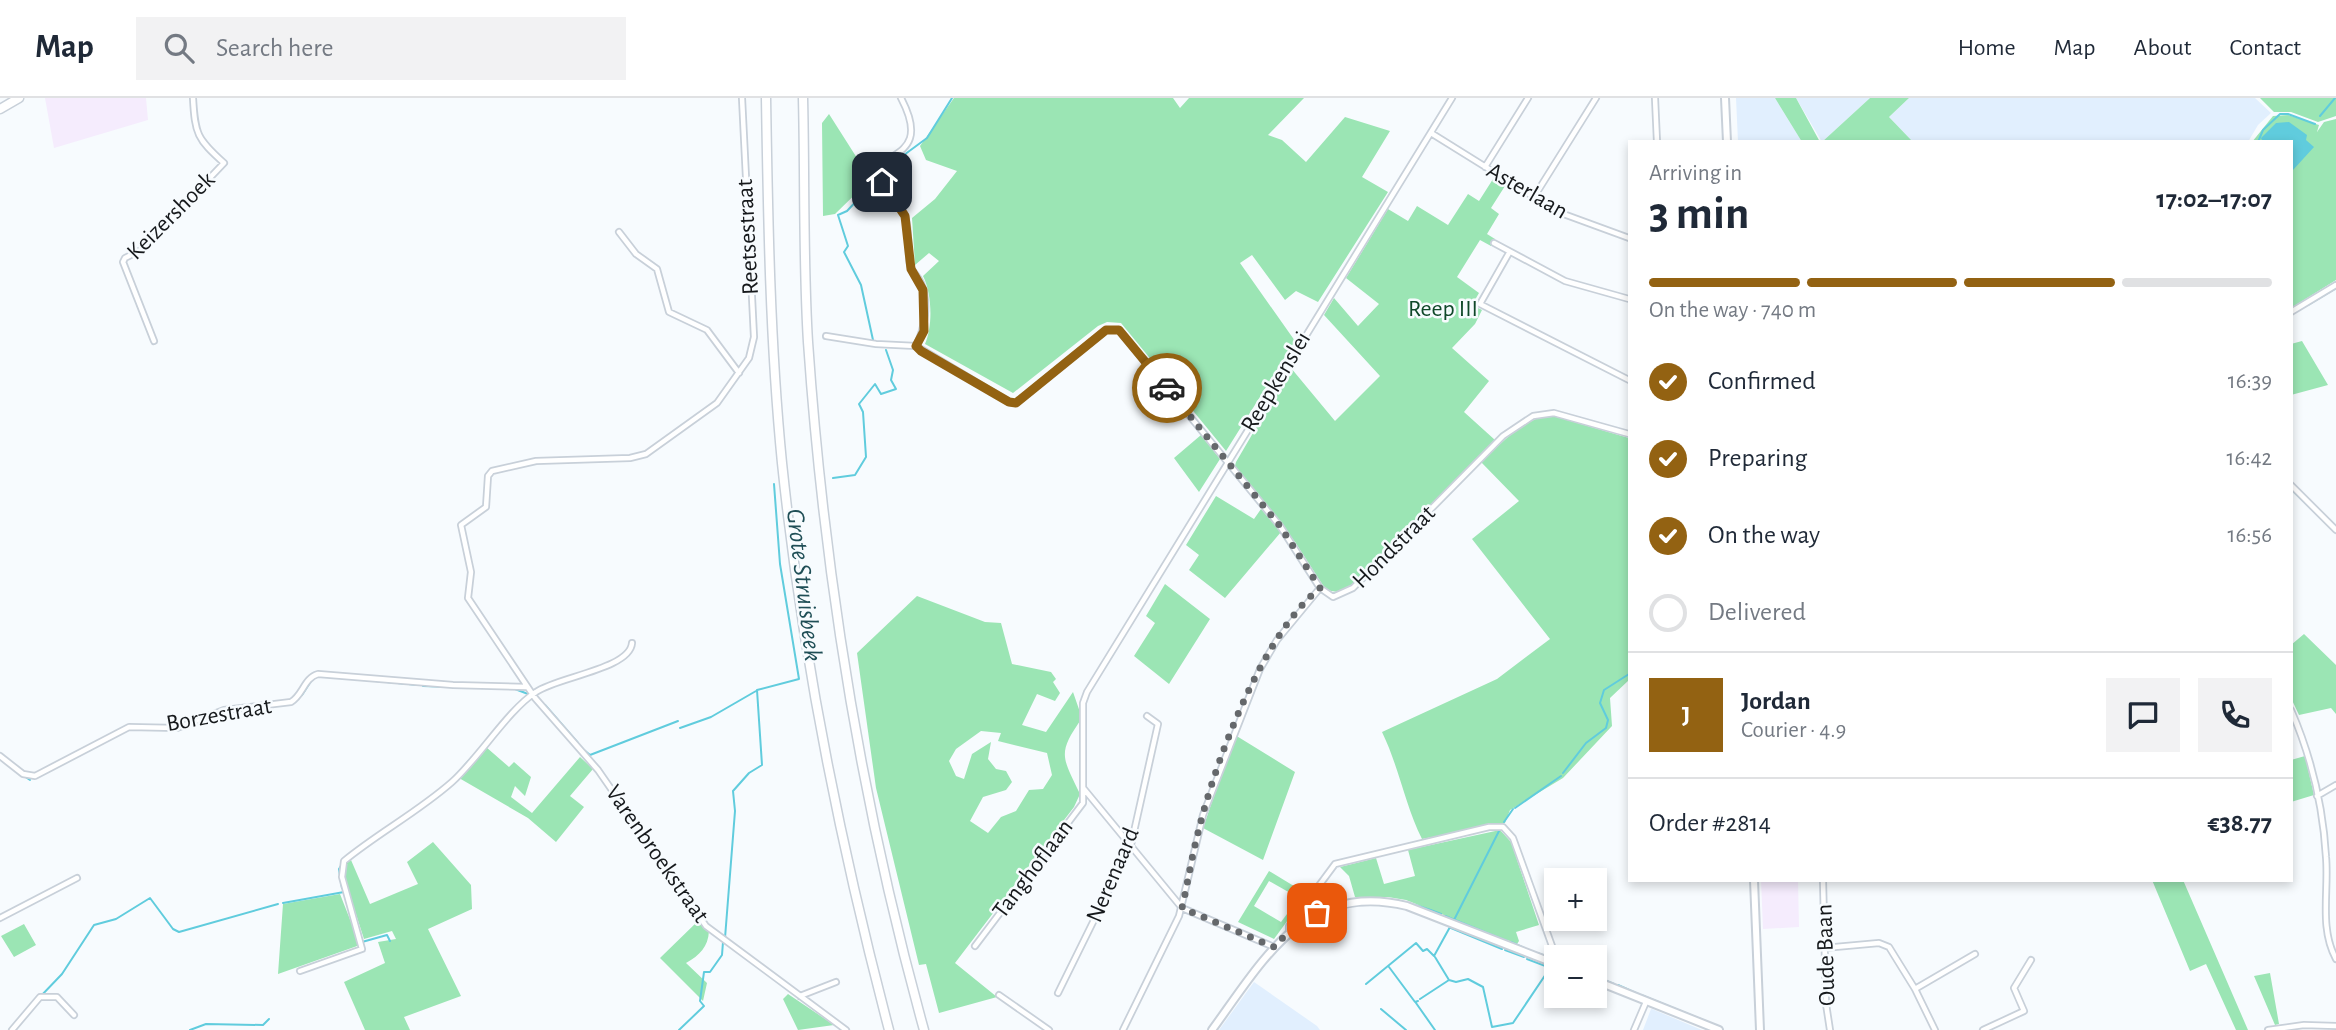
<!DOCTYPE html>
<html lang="en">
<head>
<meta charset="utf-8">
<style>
  :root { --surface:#fff; --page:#f2f2f3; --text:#1f2937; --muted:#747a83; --line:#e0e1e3; --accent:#936212 }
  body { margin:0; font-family:"Alegreya Sans",sans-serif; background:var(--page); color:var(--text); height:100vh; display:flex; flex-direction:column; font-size:26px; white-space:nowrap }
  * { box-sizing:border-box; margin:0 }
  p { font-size:23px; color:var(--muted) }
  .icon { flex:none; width:38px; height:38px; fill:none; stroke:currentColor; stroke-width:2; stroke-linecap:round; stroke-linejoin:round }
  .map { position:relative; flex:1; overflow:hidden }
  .details { position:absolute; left:1628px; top:42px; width:665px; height:742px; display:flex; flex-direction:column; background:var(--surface); border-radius:0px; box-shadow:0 4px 10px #0003 }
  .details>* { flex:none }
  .fabs { position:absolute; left:1544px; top:770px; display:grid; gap:14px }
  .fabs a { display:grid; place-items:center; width:63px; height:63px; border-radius:0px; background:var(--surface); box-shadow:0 4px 10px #0003; font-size:35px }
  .pin { position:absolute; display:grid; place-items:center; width:60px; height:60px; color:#fff; margin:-30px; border-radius:14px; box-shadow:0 4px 10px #0006 }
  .courier { position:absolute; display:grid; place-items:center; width:70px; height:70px; margin:-35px; border:5px solid #936212; border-radius:50%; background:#fff; color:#222; box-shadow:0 2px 9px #0007 }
  .overview em { font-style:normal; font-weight:700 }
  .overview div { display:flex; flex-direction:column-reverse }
  .overview { display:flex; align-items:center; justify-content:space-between; height:119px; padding:0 21px }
  h1 { font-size:46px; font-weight:700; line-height:52px }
  .bar { display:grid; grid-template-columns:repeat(4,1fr); gap:10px 7px; align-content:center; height:84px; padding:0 21px }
  .bar i { height:9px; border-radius:5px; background:var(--line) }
  .bar .selected { background:var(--accent) }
  .bar p { grid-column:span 4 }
  .line { display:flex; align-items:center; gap:18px; padding:0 21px; border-top:2px solid var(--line) }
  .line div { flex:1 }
  .round { display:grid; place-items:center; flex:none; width:74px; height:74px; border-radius:0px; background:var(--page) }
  ol { padding:0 21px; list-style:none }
  li { display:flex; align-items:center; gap:21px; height:77px }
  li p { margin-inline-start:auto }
  li .icon { padding:7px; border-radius:50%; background:var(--accent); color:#fff; stroke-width:4 }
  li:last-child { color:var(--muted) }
  li i { width:38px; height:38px; border:4px solid var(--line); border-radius:50% }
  header { display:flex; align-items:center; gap:42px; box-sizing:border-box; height:98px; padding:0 35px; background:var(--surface); border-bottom:2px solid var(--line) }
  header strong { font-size:33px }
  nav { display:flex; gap:38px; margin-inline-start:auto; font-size:24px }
  .search { width:490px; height:63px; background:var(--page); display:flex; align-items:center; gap:18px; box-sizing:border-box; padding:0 24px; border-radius:0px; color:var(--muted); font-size:26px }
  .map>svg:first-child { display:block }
</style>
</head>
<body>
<header>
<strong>Map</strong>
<div class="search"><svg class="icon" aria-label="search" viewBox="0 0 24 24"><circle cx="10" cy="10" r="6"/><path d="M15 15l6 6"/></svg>Search here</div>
<nav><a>Home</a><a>Map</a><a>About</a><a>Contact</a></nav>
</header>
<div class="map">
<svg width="2336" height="932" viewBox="0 0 2336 932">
  <rect width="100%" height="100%" fill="#f7fbfe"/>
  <!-- commercial -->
  <path fill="#f5ecfd" d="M45 0H146L148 22 54 50Z
    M1761 782H1798L1799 829 1763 831Z"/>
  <!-- built -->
  <path fill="#e1effe" d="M1736 0H1775L1802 44H1738Z
    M1796 0H1870L1822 44Z
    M1909 0H2255L2271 15 2258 27 2248 44H1913L1889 19Z
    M1254 884 1317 928 1320 932H1219Z
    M1651 911H1652L1702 932H1643Z"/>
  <!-- green -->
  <path fill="#9be5b4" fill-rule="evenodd" d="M954 0H1173L1180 10 1189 0H1304L1268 37 1282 42 1306 64 1345 19 1390 33 1362 79 1388 94 1318 204 1296 193 1285 202 1252 157 1240 165 1295 243 1226 353 1121 225 1107 224 1098 228 1013 295 925 246C933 228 932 196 923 178L939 163 929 155 915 167 912 120 935 101 957 73 926 62 920 48Z
    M1775 0H1796L1820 44H1802Z
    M1870 0H1909L1889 19 1913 44H1822Z
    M2260 0H2336V18L2318 24 2291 14H2274Z
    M829 16 857 60 875 66V77L835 116 823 118 822 25Z
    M2288 17 2319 27 2317 34 2324 24 2336 21V182L2291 210V44H2252L2273 18Z
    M1493 81 1505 88 1491 110 1499 116 1487 136 1495 141 1491 148 1480 142 1457 179 1479 195 1472 207 1482 212 1475 226 1452 250 1489 283 1464 314 1495 342 1362 477 1343 495 1326 492 1295 444 1235 368 1236 364 1291 270 1335 323 1380 278 1324 217 1334 200 1358 228 1379 206 1346 180 1388 111 1408 123 1417 108 1448 127 1468 96 1479 103Z
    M2302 243 2328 287 2291 297V246Z
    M1550 317 1629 340V582L1610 600 1612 628 1563 680 1510 712 1505 725 1422 741C1405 707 1399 669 1382 634L1497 581 1550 541 1472 441 1519 403 1481 364C1502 345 1521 322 1550 317Z
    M1201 337 1220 361 1199 394 1174 360Z
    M1216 398 1254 421 1261 411 1281 434 1225 500 1189 472 1199 457 1186 447Z
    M1165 486 1210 521 1169 586 1134 558 1155 525 1146 518Z
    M917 498 985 524 1001 525 1012 566 1051 574 1056 581 1053 584 1060 595 1055 603 1037 596 1022 627 1046 634 1073 594 1082 620C1057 656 1062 658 1080 696L1074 709 955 865 997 899 939 915 926 866 919 867 876 690 857 555ZM981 633 1001 635 998 643 1047 655 1052 677 1043 691 1029 692 1016 713 1001 719 988 735 970 723 983 699 1006 692 1012 684 1006 673 996 671 988 661 991 644 972 656 964 681 956 678 949 663 956 651Z
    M2304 536 2336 567V616L2331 610 2299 617 2291 600V547Z
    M1235 637 1295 674 1263 762 1203 730Z
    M486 649 509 669 514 664 531 679 525 698 515 688 511 699 532 715 580 659 593 671 570 698 584 709 556 744 528 720 459 680Z
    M2305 658 2314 697 2291 704V662Z
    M1500 732 1511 744 1539 827 1516 834 1519 843 1517 846 1406 802 1388 799H1355L1349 778 1340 769 1376 760 1384 786 1415 778 1408 752Z
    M433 744 471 787 472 811 428 831 461 898 404 919 410 932H365L344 884 385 865 378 844 396 841 392 833 364 841 344 779 346 765 351 762 370 806 418 786 407 764Z
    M1269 773 1307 796 1274 841 1238 824ZM1269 783 1299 800 1281 824 1254 808Z
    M2152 782H2183L2248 932H2236L2206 866 2190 873Z
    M340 796 360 847 278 876 283 806Z
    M699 822 709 833C708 849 700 857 686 865L707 885 703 903 660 860Z
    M24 826 36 847 14 859 1 838Z
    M2270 875 2279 926 2275 927 2254 878Z
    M788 896 834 927 798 932 783 901Z"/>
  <!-- water -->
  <path fill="#60ccdd" d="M2289 24 2307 37 2306 42 2314 49 2293 72 2291 71V44H2263L2261 40 2276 25Z"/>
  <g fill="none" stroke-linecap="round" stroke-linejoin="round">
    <!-- stream -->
    <path stroke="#60ccdd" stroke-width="2" d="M2320 18 2335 0
      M2258 44 2263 32 2280 16H2288L2315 26
      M889 68 927 40 952 0
      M2308 207 2336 190
      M2291 211 2336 184
      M873 242 861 187 844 154 848 148 838 117 847 113 876 82
      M833 380 855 377 866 359 863 314 859 306 875 286 881 296 896 291 891 282 893 272 886 252
      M2291 391 2328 427
      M376 583 419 587
      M423 588 515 591 528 596
      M302 597 311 583
      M545 607 578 645
      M680 630 711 619 756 593
      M584 652 590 657 678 623
      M9 668 30 682
      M1563 675 1586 645 1606 630 1608 622 1600 605 1604 592 1629 576
      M457 676 472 659
      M1515 710 1561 678
      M1504 724 1513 711
      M342 790 339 771 347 758
      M283 805 344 794
      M1445 818 1507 843
      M1297 822C1344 793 1391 796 1441 816
      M1454 822 1499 733
      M1451 830 1502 851
      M360 834 362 844 387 837 390 843
      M725 840 735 713 733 693 749 675 762 667 757 592 799 581 780 466 774 386
      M1511 844 1524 850
      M1505 852 1524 859
      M1537 855 1551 860
      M1527 861 1556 872
      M1389 869 1415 904 1418 903
      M1594 878 1614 886
      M1449 882 1456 884 1468 881 1483 889 1492 929 1513 925 1550 870
      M1366 886 1416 845 1423 853 1427 851 1434 858 1450 829
      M1618 887 1638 896
      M1641 897 1708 924
      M1420 901 1449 882 1435 859
      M1416 905 1435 932
      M1381 911 1406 932
      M16 924 62 876 94 827 116 821 150 800 173 831 179 834 278 806
      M9 932 11 930
      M190 932 206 926 263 927 269 921
      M679 932 704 908 700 903 704 874H710L722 857 723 844"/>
    <defs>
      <path id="street" d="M742 0 754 239 749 260 717 305 646 356 630 360 536 363 492 373 488 378 486 409 461 427 471 474 468 500 535 600 598 672 706 828 846 932
        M901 0C933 61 879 51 880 77 881 93 901 103 905 118 910 133 907 151 910 167 912 174 918 178 921 185 929 204 925 231 916 248
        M1655 0 1657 44
        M1431 35 1558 114 1629 140
        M1485 69 1528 0
        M1534 99 1596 0
        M619 134 636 156 657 171 669 214 707 232 739 275
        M1494 145 1565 183 1629 201
        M1509 155 1480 206 1629 282
        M2291 214 2336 187
        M826 238 876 246 916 248
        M154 243 123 164 125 160 141 152 224 65C197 41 195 36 193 0
        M916 248 1009 304 1016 305 1106 232H1119L1280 428 1320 490 1333 499 1353 490 1503 338 1533 318 1554 315 1629 336
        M2291 387 2336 432
        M2291 612C2311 658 2323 708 2326 759 2329 793 2319 830 2336 861
        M0 658 23 676 35 678 129 629 177 630 224 612 291 604C303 597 304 580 318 576L453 587 527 589
        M1084 691 1182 810 1274 849
        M2317 698 2336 687
        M1823 782 1826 906 1830 932
        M0 820 77 780
        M1289 833V828L1335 766 1489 729H1503L1513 740 1556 859
        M975 848 1083 705V605L1087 594 1452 0
        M1824 850 1879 845 1889 849 1915 891 1935 932
        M300 873 362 851 342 779 344 763C378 735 418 714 452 684 479 660 508 612 536 594 557 579 630 571 632 545
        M1915 891 1975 856
        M1058 895 1131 747 1158 626 1147 618
        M999 897 1049 932
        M800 898 836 884
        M12 932 40 899H57L74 917
        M1123 932 1179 818 1203 717 1260 571 1277 542 1320 490
        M1634 932 1646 904
        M1983 932 2024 913 2014 890 2031 862
        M2268 932 2304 927 2336 928"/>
      <path id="secondary" d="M1594 882 1719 932
        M1212 932C1264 861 1305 783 1407 808L1556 866"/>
      <path id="primary" d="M1725 0 1727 44
        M1754 782 1760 932"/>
      <path id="highway" d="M766 0C768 122 770 244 782 365 802 557 840 746 889 932
        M803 0C805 81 803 163 808 244 824 475 862 709 924 932
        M0 11 19 0"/>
    </defs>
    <!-- street casing -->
    <use href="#street" stroke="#c8d0d9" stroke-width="8"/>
    <!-- secondary casing -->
    <use href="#secondary" stroke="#c8d0d9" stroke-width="10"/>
    <!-- primary casing -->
    <use href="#primary" stroke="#c8d0d9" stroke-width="10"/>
    <!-- highway casing -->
    <use href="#highway" stroke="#c8d0d9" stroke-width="11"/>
    <!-- street -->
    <use href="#street" stroke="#fff" stroke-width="4.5"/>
    <!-- secondary -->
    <use href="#secondary" stroke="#fff" stroke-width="6"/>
    <!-- primary -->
    <use href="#primary" stroke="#fff" stroke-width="6"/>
    <!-- highway -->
    <use href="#highway" stroke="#fff" stroke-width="8"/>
  </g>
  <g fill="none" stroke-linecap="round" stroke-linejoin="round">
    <!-- done -->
    <path stroke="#65686b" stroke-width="7" stroke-dasharray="0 12.6" d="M1167 290 1280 428 1320 490C1263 536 1216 661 1199 731 1192 757 1188 784 1182 810L1274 849 1294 828 1317 815"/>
    <!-- route -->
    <path stroke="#936212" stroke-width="9" d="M882 84 905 118 911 171 923 192 924 233 916 248 921 253 1009 304 1016 305 1106 232H1119L1167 290"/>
  </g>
  <g text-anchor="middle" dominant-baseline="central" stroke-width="5" stroke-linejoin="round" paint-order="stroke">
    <!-- street labels -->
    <g font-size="24" fill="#16191c" stroke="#f7fbfe">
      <text transform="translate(1527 93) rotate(30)">Asterlaan</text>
      <text transform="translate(171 118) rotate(-45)">Keizershoek</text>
      <text transform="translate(748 139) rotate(-93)">Reetsestraat</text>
      <text transform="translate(1276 284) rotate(-59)">Reepkenslei</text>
      <text transform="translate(1394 449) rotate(-45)">Hondstraat</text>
      <text transform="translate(219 617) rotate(-10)">Borzestraat</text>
      <text transform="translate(657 756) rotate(55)">Varenbroekstraat</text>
      <text transform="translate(1033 771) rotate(-53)">Tanghoflaan</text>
      <text transform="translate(1113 777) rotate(-67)">Nerenaard</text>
      <text transform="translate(1826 857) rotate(-92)">Oude Baan</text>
    </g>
    <!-- park labels -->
    <g font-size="24" fill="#0f4829" stroke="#f7fbfe">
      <text x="1443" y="211">Reep III</text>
    </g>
    <!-- water labels -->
    <g font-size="26" font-style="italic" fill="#1f4e56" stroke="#f7fbfe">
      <text transform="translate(804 487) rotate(83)">Grote Struisbeek</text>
    </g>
  </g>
</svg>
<div class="fabs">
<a>+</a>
<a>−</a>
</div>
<div class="pin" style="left:1317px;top:815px;background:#ea580c"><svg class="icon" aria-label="bag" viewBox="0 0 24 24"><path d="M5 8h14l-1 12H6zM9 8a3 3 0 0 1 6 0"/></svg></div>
<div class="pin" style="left:882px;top:84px;background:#1f2937"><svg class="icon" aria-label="home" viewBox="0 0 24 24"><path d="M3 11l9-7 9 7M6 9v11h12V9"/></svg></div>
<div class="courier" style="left:1167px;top:290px"><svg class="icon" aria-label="car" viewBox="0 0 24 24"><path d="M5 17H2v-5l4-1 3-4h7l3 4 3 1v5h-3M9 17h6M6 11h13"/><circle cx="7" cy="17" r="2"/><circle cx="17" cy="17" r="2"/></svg></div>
<section class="details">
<div class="overview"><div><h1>3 min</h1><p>Arriving in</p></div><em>17:02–17:07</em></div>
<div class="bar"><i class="selected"></i><i class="selected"></i><i class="selected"></i><i></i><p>On the way · 740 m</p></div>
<ol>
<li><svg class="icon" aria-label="check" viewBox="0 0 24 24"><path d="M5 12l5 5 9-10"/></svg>Confirmed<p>16:39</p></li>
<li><svg class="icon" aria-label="check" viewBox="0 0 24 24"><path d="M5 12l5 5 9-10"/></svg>Preparing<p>16:42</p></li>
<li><svg class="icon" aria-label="check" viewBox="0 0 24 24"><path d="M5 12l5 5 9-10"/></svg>On the way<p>16:56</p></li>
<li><i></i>Delivered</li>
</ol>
<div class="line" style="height:126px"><b class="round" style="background:var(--accent);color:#fff">J</b><div><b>Jordan</b><p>Courier · 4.9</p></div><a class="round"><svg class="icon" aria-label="chat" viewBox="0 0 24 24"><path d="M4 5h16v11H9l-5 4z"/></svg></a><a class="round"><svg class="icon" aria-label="phone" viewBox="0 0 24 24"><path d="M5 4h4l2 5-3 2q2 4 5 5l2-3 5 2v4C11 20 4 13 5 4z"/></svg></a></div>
<div class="line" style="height:91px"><div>Order #2814</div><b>€38.77</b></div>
</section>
</div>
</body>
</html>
